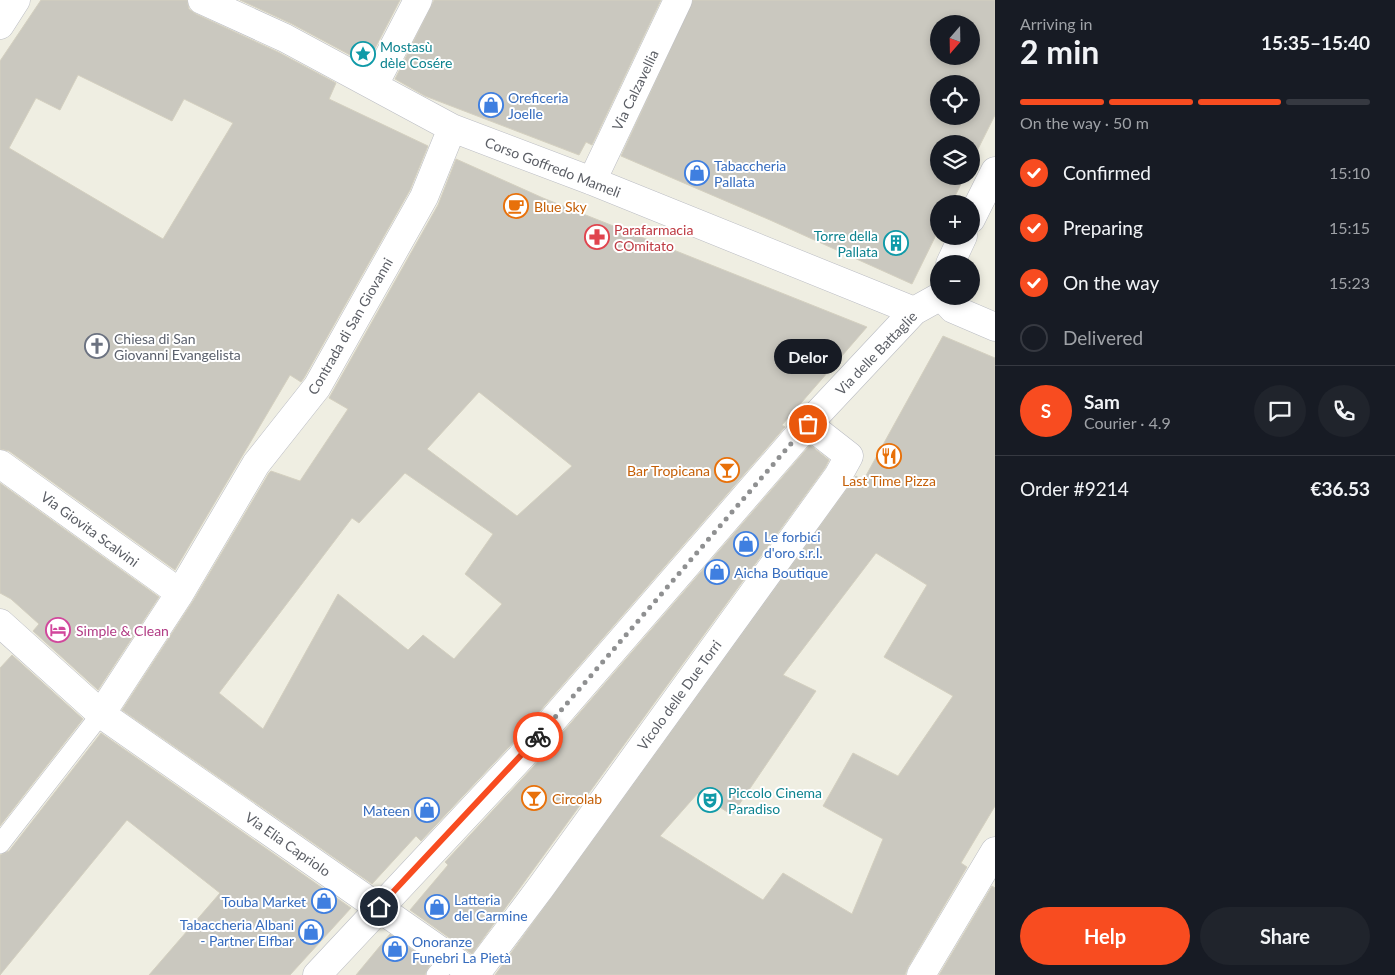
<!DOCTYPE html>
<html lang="en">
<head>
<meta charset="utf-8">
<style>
  :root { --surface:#171b24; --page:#20242c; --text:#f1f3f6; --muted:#9ea1a6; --line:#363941; --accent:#f84c20 }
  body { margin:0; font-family:Lato,sans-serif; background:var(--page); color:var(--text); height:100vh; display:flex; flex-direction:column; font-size:19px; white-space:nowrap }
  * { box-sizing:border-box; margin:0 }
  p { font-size:16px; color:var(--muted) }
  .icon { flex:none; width:28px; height:28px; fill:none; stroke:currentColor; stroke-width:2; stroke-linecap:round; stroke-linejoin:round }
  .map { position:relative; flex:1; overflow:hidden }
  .panel { display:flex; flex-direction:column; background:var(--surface); width:400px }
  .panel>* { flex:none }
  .needle { width:32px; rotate:200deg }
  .tools { position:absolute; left:930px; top:15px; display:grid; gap:10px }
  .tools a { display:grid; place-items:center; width:50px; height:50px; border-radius:50%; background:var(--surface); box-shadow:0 2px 8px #0003; font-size:25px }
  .pin { position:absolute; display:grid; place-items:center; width:42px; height:42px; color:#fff; margin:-21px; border:2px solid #fff; border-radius:50%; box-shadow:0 1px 5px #0007 }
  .courier { position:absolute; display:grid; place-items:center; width:50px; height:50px; margin:-25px; border:4px solid #f84c20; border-radius:50%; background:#fff; color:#222; box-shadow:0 1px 6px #0007 }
  .bubble { position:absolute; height:35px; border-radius:18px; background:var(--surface); box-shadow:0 2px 8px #0003; font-size:16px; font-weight:700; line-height:35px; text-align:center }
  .headline em { font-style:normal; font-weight:700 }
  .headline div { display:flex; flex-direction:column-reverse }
  .headline { display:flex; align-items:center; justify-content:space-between; height:85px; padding:0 25px }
  h1 { font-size:32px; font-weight:700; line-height:38px }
  .bar { display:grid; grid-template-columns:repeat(4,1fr); gap:8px 5px; align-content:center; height:60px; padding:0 25px }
  .bar i { height:6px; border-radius:4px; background:var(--line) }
  .bar .active { background:var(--accent) }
  .bar p { grid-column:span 4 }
  .line { display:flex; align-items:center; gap:12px; padding:0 25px; border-top:1px solid var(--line) }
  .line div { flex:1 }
  .round { display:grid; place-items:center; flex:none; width:52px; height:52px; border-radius:26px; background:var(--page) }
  ol { padding:0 25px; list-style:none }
  li { display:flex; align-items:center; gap:15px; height:55px }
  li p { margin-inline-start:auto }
  li .icon { padding:5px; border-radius:50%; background:var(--accent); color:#fff; stroke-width:4 }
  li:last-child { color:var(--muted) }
  li i { width:28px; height:28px; border:2px solid var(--line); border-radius:50% }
  .primary-button { display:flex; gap:10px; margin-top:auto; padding:10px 25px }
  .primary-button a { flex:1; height:58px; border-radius:30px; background:var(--accent); color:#fff; font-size:20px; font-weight:700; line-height:58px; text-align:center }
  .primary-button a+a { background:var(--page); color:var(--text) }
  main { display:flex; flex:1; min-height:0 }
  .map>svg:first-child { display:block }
</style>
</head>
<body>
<main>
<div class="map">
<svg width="995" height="975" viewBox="0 0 995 975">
  <rect width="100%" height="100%" fill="#efeee2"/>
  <!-- building -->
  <path fill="#cac8bf" stroke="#d4d0c0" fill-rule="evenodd" d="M41 0H187L189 9 196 14 278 52 336 83 329 99 428 146 410 190 304 378 301 382 290 375 175 570 9 451 0 449V61ZM78 75 172 121 184 99 233 123 163 239 9 148 36 98 60 110Z
    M240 0H400L367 64 292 24Z
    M434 0H661L592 145 586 142 579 155 425 96 395 79Z
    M693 0H995V115L971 163V144H939V176H965L951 204H939V229L912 284 770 220 621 156ZM939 24H971V56H939ZM939 84H971V116H939Z
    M456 159 543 198 867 327 782 425 785 427 509 747 421 841 416 836 372 884 122 710 193 601 269 473 271 471 300 481 348 409 329 398 438 205ZM479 392 572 466 517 516 427 449ZM405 473 493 534 465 574 502 604 454 659 423 635 408 650 338 594 263 729 219 693 352 518 359 523Z
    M943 336 995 358V806L961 863 967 867 908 967 905 975H495L856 476 863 481ZM876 553 927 585 884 657 953 696 898 776 853 753 823 806 883 839 852 914 783 873 763 900 660 836 698 793 732 815 816 691 783 675Z
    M810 445 829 460 825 468 472 954 410 910 448 865 445 862 533 767Z
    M0 483 159 597 98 690 33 631 39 624 11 599 0 593Z
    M12 655 83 719 0 826V668Z
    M101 733 351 908 290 975H149L220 893 127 820 0 975V855L9 851Z
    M992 886 995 888V975H939Z
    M390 934 431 963 425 975H356Z"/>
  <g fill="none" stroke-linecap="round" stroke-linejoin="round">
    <defs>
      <path id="lane" d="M0 844 101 714
        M436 975 451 958"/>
      <path id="street" d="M202 0 285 38 452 128 592 181 914 311
        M0 25 16 0
        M374 85 418 0
        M592 181 678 0
        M971 219 995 171
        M950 264 963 236
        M941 296 953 309 995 327
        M0 464 180 593
        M0 623 101 714 475 975
        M101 714 180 593 256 464 317 387 424 197 452 128
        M317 975 521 757 808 424 914 311 941 296
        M475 975 541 887 838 476 849 456 808 424
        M921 975 995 851"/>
    </defs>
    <!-- lane casing -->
    <use href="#lane" stroke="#babcc3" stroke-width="20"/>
    <!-- street casing -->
    <use href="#street" stroke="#babcc3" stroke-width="29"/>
    <!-- lane -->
    <use href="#lane" stroke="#fff" stroke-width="19"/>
    <!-- street -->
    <use href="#street" stroke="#fff" stroke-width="28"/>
  </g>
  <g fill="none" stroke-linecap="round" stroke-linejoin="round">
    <!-- done -->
    <path stroke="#8f9091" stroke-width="5" stroke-dasharray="0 9" d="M538 737 808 424"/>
    <!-- route -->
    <path stroke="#f84c20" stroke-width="6" d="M379 907 538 737"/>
  </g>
  <!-- icons -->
  <defs>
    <symbol id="sight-ring" viewBox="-11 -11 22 22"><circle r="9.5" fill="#fff" stroke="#0f9aa8" stroke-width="1.5"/><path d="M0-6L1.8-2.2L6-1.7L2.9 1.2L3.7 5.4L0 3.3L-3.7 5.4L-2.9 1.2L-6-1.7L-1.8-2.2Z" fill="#0f9aa8"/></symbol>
    <symbol id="shop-ring" viewBox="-11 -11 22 22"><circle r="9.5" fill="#fff" stroke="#3f7fe0" stroke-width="1.5"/><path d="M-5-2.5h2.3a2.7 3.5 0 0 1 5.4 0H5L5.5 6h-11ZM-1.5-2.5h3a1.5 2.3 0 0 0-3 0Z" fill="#3f7fe0"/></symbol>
    <symbol id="cafe-ring" viewBox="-11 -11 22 22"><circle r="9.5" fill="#fff" stroke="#e8710a" stroke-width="1.5"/><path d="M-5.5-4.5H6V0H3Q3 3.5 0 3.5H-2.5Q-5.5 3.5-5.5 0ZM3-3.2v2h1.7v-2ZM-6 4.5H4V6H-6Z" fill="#e8710a"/></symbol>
    <symbol id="pharmacy-ring" viewBox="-11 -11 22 22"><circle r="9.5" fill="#fff" stroke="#e0444e" stroke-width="1.5"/><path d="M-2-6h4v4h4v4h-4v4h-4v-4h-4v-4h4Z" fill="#e0444e"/></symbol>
    <symbol id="building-ring" viewBox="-11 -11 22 22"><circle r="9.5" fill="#fff" stroke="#0f9aa8" stroke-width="1.5"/><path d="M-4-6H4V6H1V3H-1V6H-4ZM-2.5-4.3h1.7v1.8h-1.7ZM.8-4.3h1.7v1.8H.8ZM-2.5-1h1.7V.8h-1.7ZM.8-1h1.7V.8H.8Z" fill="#0f9aa8"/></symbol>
    <symbol id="church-ring" viewBox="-11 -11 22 22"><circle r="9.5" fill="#fff" stroke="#6b7280" stroke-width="1.5"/><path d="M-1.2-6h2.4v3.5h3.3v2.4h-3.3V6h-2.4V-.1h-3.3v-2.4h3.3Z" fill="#6b7280"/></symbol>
    <symbol id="restaurant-ring" viewBox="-11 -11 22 22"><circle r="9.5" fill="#fff" stroke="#e8710a" stroke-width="1.5"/><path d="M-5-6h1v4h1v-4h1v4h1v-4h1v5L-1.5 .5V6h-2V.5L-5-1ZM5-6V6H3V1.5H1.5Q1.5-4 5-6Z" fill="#e8710a"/></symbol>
    <symbol id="bar-ring" viewBox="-11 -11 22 22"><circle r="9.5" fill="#fff" stroke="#e8710a" stroke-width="1.5"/><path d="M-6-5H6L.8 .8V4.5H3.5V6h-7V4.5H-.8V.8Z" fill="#e8710a"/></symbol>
    <symbol id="hotel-ring" viewBox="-11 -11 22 22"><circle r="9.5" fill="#fff" stroke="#d1479c" stroke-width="1.5"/><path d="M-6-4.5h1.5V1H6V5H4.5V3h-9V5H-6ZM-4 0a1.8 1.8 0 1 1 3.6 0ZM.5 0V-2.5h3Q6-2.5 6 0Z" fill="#d1479c"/></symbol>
    <symbol id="theatre-ring" viewBox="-11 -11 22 22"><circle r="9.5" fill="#fff" stroke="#0f9aa8" stroke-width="1.5"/><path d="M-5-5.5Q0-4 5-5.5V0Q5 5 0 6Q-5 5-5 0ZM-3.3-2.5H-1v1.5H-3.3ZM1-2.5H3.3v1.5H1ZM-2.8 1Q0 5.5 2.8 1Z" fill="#0f9aa8"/></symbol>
  </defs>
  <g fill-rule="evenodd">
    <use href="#sight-ring" x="349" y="40" width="28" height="28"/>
    <use href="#shop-ring" x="477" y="91" width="28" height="28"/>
    <use href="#shop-ring" x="683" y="159" width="28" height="28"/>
    <use href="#cafe-ring" x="502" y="192" width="28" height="28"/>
    <use href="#pharmacy-ring" x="583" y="223" width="28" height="28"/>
    <use href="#building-ring" x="882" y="229" width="28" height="28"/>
    <use href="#church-ring" x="83" y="332" width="28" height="28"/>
    <use href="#restaurant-ring" x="875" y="442" width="28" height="28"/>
    <use href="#bar-ring" x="713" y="456" width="28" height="28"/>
    <use href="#shop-ring" x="732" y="530" width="28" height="28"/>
    <use href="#shop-ring" x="703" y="558" width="28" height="28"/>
    <use href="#hotel-ring" x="44" y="616" width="28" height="28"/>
    <use href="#bar-ring" x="520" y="784" width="28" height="28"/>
    <use href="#theatre-ring" x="696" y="786" width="28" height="28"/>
    <use href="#shop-ring" x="413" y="796" width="28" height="28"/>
    <use href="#shop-ring" x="310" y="887" width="28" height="28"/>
    <use href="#shop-ring" x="423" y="893" width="28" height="28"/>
    <use href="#shop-ring" x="297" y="918" width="28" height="28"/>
    <use href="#shop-ring" x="381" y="935" width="28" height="28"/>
  </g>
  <g text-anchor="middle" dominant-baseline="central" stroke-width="4" stroke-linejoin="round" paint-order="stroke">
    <!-- culture labels -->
    <g font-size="14" fill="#0d838f" stroke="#fff" text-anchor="start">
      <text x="380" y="46">Mostasù<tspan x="380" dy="16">dèle Cosére</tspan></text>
      <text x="878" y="235" text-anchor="end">Torre della<tspan x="878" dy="16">Pallata</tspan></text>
      <text x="728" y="792">Piccolo Cinema<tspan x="728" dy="16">Paradiso</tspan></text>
    </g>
    <!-- street labels -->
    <g font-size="14" fill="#5b5e65" stroke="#fff">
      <text transform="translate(635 90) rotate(-64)">Via Calzavellia</text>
      <text transform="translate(553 167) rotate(21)">Corso Goffredo Mameli</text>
      <text transform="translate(350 326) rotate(-60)">Contrada di San Giovanni</text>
      <text transform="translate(876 353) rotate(-46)">Via delle Battaglie</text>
      <text transform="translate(90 529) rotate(36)">Via Giovita Scalvini</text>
      <text transform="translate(679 695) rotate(-54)">Vicolo delle Due Torri</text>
      <text transform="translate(288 844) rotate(35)">Via Elia Capriolo</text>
    </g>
    <!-- shop labels -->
    <g font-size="14" fill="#366cbe" stroke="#fff" text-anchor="start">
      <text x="508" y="97">Oreficeria<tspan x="508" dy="16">Joelle</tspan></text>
      <text x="714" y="165">Tabaccheria<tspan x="714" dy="16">Pallata</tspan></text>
      <text x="764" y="536">Le forbici<tspan x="764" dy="16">d'oro s.r.l.</tspan></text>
      <text x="734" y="572">Aicha Boutique</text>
      <text x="410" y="810" text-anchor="end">Mateen</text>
      <text x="454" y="899">Latteria<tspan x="454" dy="16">del Carmine</tspan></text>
      <text x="306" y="901" text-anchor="end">Touba Market</text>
      <text x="294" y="924" text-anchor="end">Tabaccheria Albani<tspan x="294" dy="16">- Partner Elfbar</tspan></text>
      <text x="412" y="941">Onoranze<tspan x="412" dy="16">Funebri La Pietà</tspan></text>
    </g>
    <!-- food labels -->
    <g font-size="14" fill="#c56008" stroke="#fff" text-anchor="start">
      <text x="534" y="206">Blue Sky</text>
      <text x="710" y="470" text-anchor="end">Bar Tropicana</text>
      <text x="889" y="480" text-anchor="middle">Last Time Pizza</text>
      <text x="552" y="798">Circolab</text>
    </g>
    <!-- health labels -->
    <g font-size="14" fill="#be3a42" stroke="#fff" text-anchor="start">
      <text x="614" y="229">Parafarmacia<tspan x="614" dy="16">COmitato</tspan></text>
    </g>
    <!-- worship labels -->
    <g font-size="14" fill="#5b616d" stroke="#fff" text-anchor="start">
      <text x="114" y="338">Chiesa di San<tspan x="114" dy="16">Giovanni Evangelista</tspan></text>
    </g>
    <!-- hotel labels -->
    <g font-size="14" fill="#b23c85" stroke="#fff" text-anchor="start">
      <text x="76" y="630">Simple &amp; Clean</text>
    </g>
  </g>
</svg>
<div class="tools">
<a><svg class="needle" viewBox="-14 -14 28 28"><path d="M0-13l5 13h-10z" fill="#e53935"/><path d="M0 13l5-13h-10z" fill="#9ea1a6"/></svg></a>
<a><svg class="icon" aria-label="locate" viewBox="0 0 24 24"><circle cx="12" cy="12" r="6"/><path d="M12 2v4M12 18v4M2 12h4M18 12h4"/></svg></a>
<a><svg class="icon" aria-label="layers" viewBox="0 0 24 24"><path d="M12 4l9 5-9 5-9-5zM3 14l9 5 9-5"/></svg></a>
<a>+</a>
<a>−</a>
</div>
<div class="pin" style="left:808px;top:424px;background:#ea580c"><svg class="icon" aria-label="bag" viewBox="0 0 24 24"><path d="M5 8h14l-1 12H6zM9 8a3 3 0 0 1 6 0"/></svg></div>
<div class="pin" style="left:379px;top:907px;background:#1f2937"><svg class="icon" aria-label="home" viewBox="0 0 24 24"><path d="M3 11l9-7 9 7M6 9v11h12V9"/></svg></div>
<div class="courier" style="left:538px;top:737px"><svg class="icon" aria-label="bike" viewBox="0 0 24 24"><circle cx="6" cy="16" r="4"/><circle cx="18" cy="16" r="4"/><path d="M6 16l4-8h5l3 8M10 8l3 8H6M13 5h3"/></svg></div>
<div class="bubble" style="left:774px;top:339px;width:68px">Delor</div>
</div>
<section class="panel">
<div class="headline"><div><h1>2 min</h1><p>Arriving in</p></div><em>15:35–15:40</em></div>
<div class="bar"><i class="active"></i><i class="active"></i><i class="active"></i><i></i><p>On the way · 50 m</p></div>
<ol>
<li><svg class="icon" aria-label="check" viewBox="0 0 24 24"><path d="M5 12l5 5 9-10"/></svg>Confirmed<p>15:10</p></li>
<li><svg class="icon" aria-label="check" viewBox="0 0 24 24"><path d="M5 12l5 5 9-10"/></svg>Preparing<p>15:15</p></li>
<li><svg class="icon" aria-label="check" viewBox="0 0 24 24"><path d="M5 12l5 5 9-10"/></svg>On the way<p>15:23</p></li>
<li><i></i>Delivered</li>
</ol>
<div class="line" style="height:90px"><b class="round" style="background:var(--accent);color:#fff">S</b><div><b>Sam</b><p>Courier · 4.9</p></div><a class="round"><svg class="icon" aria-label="chat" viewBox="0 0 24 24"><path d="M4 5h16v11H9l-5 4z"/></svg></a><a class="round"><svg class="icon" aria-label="phone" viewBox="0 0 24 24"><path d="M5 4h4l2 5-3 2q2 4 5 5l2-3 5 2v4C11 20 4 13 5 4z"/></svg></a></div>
<div class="line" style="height:65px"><div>Order #9214</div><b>€36.53</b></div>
<div class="primary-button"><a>Help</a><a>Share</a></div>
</section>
</main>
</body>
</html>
